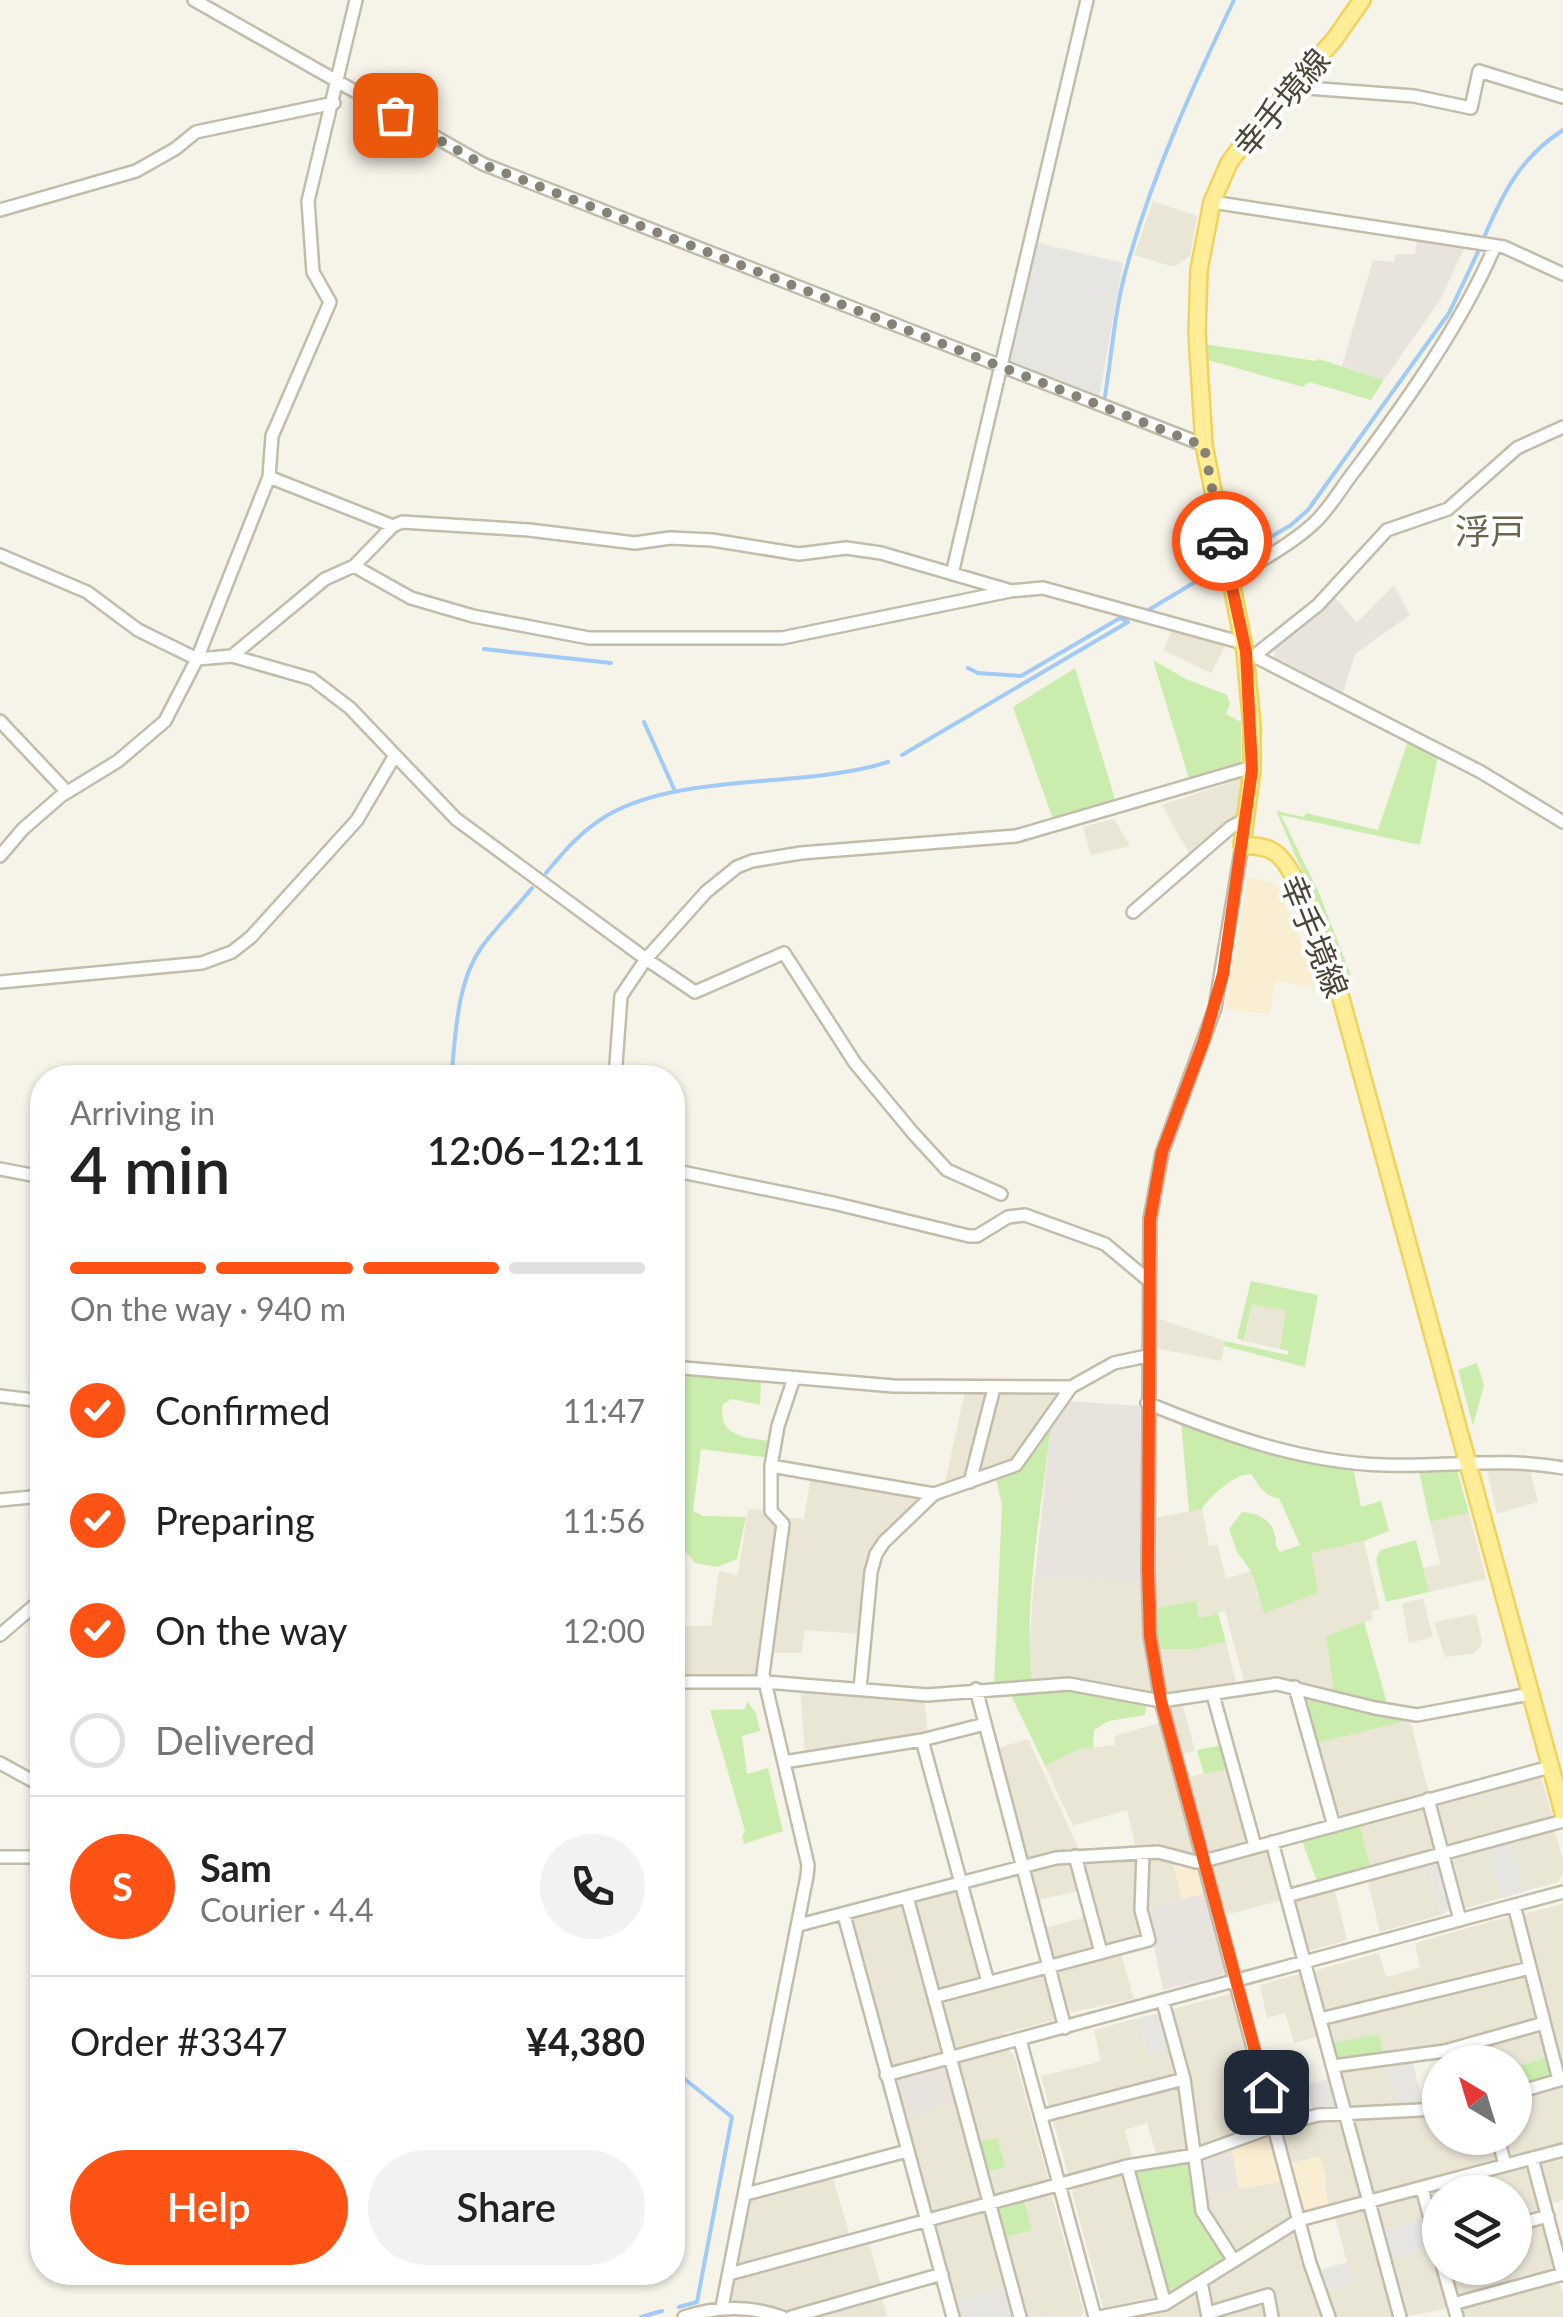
<!DOCTYPE html>
<html lang="en">
<head>
<meta charset="utf-8">
<style>
  :root { --surface:#fff; --page:#f2f2f2; --text:#222; --muted:#767676; --line:#e0e0e0; --accent:#ff5316 }
  body { margin:0; font-family:Lato,"Noto Sans JP",sans-serif; background:var(--page); color:var(--text); height:100vh; display:flex; flex-direction:column; font-size:38px; white-space:nowrap }
  * { box-sizing:border-box; margin:0 }
  p { font-size:32px; color:var(--muted) }
  .icon { flex:none; width:55px; height:55px; fill:none; stroke:currentColor; stroke-width:2; stroke-linecap:round; stroke-linejoin:round }
  .map { position:relative; flex:1; overflow:hidden }
  .details { position:absolute; left:30px; top:1065px; width:655px; height:1220px; display:flex; flex-direction:column; background:var(--surface); border-radius:40px; box-shadow:0 2px 8px #0004 }
  .details>* { flex:none }
  .needle { width:65px; rotate:322deg }
  .fabs { position:absolute; left:1422px; top:2045px; display:grid; gap:20px }
  .fabs a { display:grid; place-items:center; width:110px; height:110px; border-radius:50%; background:var(--surface); box-shadow:0 2px 8px #0004; font-size:50px }
  .pin { position:absolute; display:grid; place-items:center; width:85px; height:85px; color:#fff; margin:-42px; border-radius:20px; box-shadow:0 5px 15px #0006 }
  .courier { position:absolute; display:grid; place-items:center; width:100px; height:100px; margin:-50px; border:8px solid #ff5316; border-radius:50%; background:#fff; color:#222; box-shadow:0 2px 12px #0007 }
  .summary em { font-style:normal; font-weight:600 }
  .summary div { display:flex; flex-direction:column-reverse }
  .summary { display:flex; align-items:center; justify-content:space-between; height:170px; padding:0 40px }
  h1 { font-size:65px; font-weight:600; line-height:75px }
  .bar { display:grid; grid-template-columns:repeat(4,1fr); gap:15px 10px; align-content:center; height:120px; padding:0 40px }
  .bar i { height:12px; border-radius:8px; background:var(--line) }
  .bar .current { background:var(--accent) }
  .bar p { grid-column:span 4 }
  .line { display:flex; align-items:center; gap:25px; padding:0 40px; border-top:2px solid var(--line) }
  .line div { flex:1 }
  .round { display:grid; place-items:center; flex:none; width:105px; height:105px; border-radius:52px; background:var(--page) }
  ol { padding:0 40px; list-style:none }
  li { display:flex; align-items:center; gap:30px; height:110px }
  li p { margin-inline-start:auto }
  li .icon { padding:10px; border-radius:50%; background:var(--accent); color:#fff; stroke-width:4 }
  li:last-child { color:var(--muted) }
  li i { width:55px; height:55px; border:5px solid var(--line); border-radius:50% }
  .primary-button { display:flex; gap:20px; margin-top:auto; padding:20px 40px }
  .primary-button a { flex:1; height:115px; border-radius:60px; background:var(--accent); color:#fff; font-size:40px; font-weight:600; line-height:115px; text-align:center }
  .primary-button a+a { background:var(--page); color:var(--text) }
  .map>svg:first-child { display:block }
</style>
</head>
<body>
<div class="map">
<svg width="1563" height="2317" viewBox="0 0 1563 2317">
  <rect width="100%" height="100%" fill="#f6f3e9"/>
  <!-- residential -->
  <path fill="#eae6d6" d="M1153 201 1197 216 1190 256 1174 267 1134 255Z
    M1173 629 1227 643 1211 673 1163 650Z
    M1241 779 1237 818 1191 857 1162 805Z
    M1114 819 1130 846 1091 855 1083 827Z
    M1252 1303 1287 1311 1280 1349 1245 1341Z
    M1156 1318 1225 1341 1221 1361 1155 1348Z
    M965 1391H981L986 1399 969 1474 963 1480 944 1487Z
    M1003 1391H1064L1013 1463 985 1473 979 1468 995 1397Z
    M1486 1466H1529L1538 1502 1497 1514Z
    M811 1476 914 1494 917 1504 879 1544 860 1634 805 1630 802 1653H769L787 1517 804 1519Z
    M748 1509 764 1510 779 1525 761 1674 755 1678 678 1676 673 1669V1626H711L719 1571 738 1575Z
    M1202 1509 1209 1546 1218 1545 1226 1579 1251 1571 1258 1598 1311 1553 1364 1541 1380 1609 1371 1611 1373 1619 1326 1636 1334 1693 1245 1684 1225 1611 1198 1618 1195 1601 1155 1608 1154 1518Z
    M1469 1513 1486 1579 1429 1592 1423 1568 1440 1564 1430 1522Z
    M1034 1577 1143 1583 1147 1662 1154 1694 1150 1696 1032 1683 1029 1654Z
    M1423 1598 1433 1637 1409 1643 1402 1604Z
    M1476 1614 1482 1641 1480 1647 1472 1654 1445 1657 1434 1622Z
    M1226 1642 1237 1687 1169 1698 1159 1649H1195Z
    M800 1687 924 1699 928 1735 805 1755Z
    M1182 1703 1195 1751 1182 1754 1169 1708Z
    M1410 1720 1429 1794 1346 1818 1334 1810 1317 1743Z
    M1160 1723 1177 1783 1196 1857 1136 1849 1127 1810 1073 1826 1045 1766 1080 1749 1115 1745 1114 1736Z
    M1028 1739 1078 1847 1077 1852 1031 1861 1026 1858 998 1748Z
    M1230 1768 1250 1838 1247 1843 1214 1853 1207 1850 1188 1777Z
    M1535 1776 1541 1778 1552 1814 1549 1821 1450 1848 1445 1845 1433 1806 1435 1802Z
    M1419 1806 1424 1809 1435 1848 1431 1853 1371 1870 1359 1822Z
    M1549 1829 1556 1834 1563 1860V1874L1558 1882 1466 1908 1460 1906 1448 1860 1451 1856Z
    M1266 1849 1269 1851 1283 1900 1225 1915 1211 1867 1214 1862Z
    M1152 1855 1172 1859 1182 1899 1146 1909 1148 1859Z
    M1135 1856 1138 1860 1142 1931 1139 1936 1105 1945 1080 1865 1084 1859Z
    M1068 1859 1073 1862 1080 1891 1037 1900 1030 1872 1032 1867Z
    M1428 1863 1441 1915 1380 1932 1367 1879Z
    M957 1887 983 1975 980 1979 940 1991 934 1987 912 1902 915 1898Z
    M1334 1887 1347 1940 1312 1950 1306 1947 1294 1902 1297 1897Z
    M901 1903 905 1904 944 2050 941 2055 894 2067 890 2065 850 1923 854 1917Z
    M1563 1904V2071L1522 1920 1524 1914Z
    M1087 1917 1095 1944 1092 1949 1058 1958 1052 1956 1044 1928Z
    M1507 1917 1513 1922 1524 1962 1521 1967 1328 2014 1323 2010 1314 1975 1317 1970 1379 1953 1386 1977 1420 1968 1415 1943Z
    M1120 1951 1134 1999 1068 2013 1057 1973 1060 1967Z
    M1043 1972 1047 1974 1058 2014 1055 2020 1004 2033 1005 2039 957 2052 951 2048 940 2004 943 1999Z
    M1299 1974 1305 1977 1320 2036 1294 2043 1285 2013 1267 2018 1260 1985Z
    M1522 1975 1527 1977 1538 2019 1446 2046 1384 2056 1331 2042 1327 2025 1330 2021Z
    M1229 1994 1234 1998 1267 2120 1265 2124 1203 2147 1198 2144 1171 2016 1174 2009Z
    M1138 2018 1148 2056 1170 2049 1177 2072 1174 2076 1054 2109 1049 2105 1041 2076 1101 2061 1094 2030Z
    M1537 2030 1542 2033 1547 2057 1518 2066 1522 2085 1515 2087V2062H1450L1448 2053Z
    M1008 2049 1014 2055 1048 2179 1044 2185 996 2197 992 2195 986 2172 1006 2166 997 2138 977 2142 955 2066 959 2061Z
    M1387 2063 1398 2105 1353 2108 1348 2104 1340 2074 1343 2070Z
    M1176 2085 1181 2087 1189 2147 1186 2151 1157 2157 1147 2123 1125 2130 1133 2161 1073 2177 1068 2174 1053 2121 1056 2116Z
    M1563 2085V2145L1514 2158 1509 2156 1504 2138H1515V2098Z
    M958 2101 984 2197 982 2201 934 2214 930 2213 902 2120 930 2113V2108Z
    M1440 2114V2138H1494L1500 2158 1497 2162 1377 2196 1373 2193 1353 2123 1357 2118Z
    M1336 2118 1343 2121 1363 2195 1360 2200 1329 2208 1320 2156 1290 2164 1282 2135 1286 2129Z
    M1563 2155V2200L1549 2204 1539 2166 1542 2161Z
    M1524 2165 1529 2169 1540 2210 1537 2214 1515 2220V2192H1440V2235L1428 2195 1431 2190Z
    M1122 2173 1125 2175 1159 2297 1155 2302 1107 2311 1103 2307 1072 2192 1075 2186Z
    M832 2175 850 2236 738 2266 736 2263 748 2200Z
    M1284 2181 1293 2216 1290 2220 1240 2251H1233L1207 2210 1206 2195Z
    M1048 2194 1052 2197 1084 2312 1081 2316 1024 2317 1003 2238 1031 2230 1024 2200Z
    M1416 2195 1424 2218 1382 2230 1376 2210 1379 2205Z
    M1363 2209 1367 2211 1396 2317H1334L1324 2292 1352 2283 1335 2216Z
    M984 2212 990 2214 1008 2286 952 2301 932 2228 935 2224Z
    M1540 2223 1545 2226 1556 2265 1553 2272 1461 2297 1456 2295 1448 2268H1515V2230Z
    M1293 2231 1296 2232 1323 2317H1275L1268 2292 1213 2308 1209 2306 1206 2289 1208 2283Z
    M869 2243 881 2286 786 2312 754 2304 731 2303 728 2299 735 2277Z
    M1432 2248 1449 2308 1405 2317 1390 2260Z
    M1555 2282 1560 2284 1563 2294V2317H1462L1460 2311 1464 2306Z
    M1196 2291 1201 2294 1205 2317H1126L1168 2308Z
    M881 2293 887 2317H800Z
    M1265 2302 1269 2317H1211Z"/>
  <!-- commercial -->
  <path fill="#f9edd2" d="M1248 877 1277 884 1319 989 1276 980 1269 1014 1225 1009Z
    M1172 1859 1199 1866 1206 1893 1182 1899Z
    M1266 2135 1272 2139 1284 2181 1239 2189 1231 2147Z
    M1320 2156 1327 2180 1323 2182 1329 2208 1308 2214 1303 2212 1290 2164Z"/>
  <!-- industrial -->
  <path fill="#e8e4dd" d="M1417 240 1465 247 1440 300 1384 380 1342 366 1373 260 1394 262 1396 254H1415Z
    M1394 585 1410 615 1355 654 1343 693 1274 657 1276 653 1268 648 1332 594 1357 623Z
    M1068 1401 1140 1406 1143 1583 1035 1577 1051 1424Z
    M1206 1893 1227 1969 1220 1976 1163 1990 1146 1909Z
    M944 2065 949 2068 958 2101 931 2108V2113L902 2120 893 2084 897 2078Z
    M1231 2147 1239 2189 1206 2195 1202 2161 1205 2157Z"/>
  <!-- green -->
  <path fill="#caedae" d="M1204 344 1316 361 1319 359 1384 380 1371 400 1309 382 1303 387 1205 359Z
    M1153 660 1186 679 1227 695 1230 704 1226 714 1241 722V766L1190 782Z
    M1075 668 1115 799 1131 797 1054 822 1013 707Z
    M1408 741 1438 756 1420 845 1281 815 1319 893 1351 975 1348 976 1276 811 1304 817 1306 813 1378 830Z
    M1251 1281 1318 1295 1305 1367 1224 1346 1225 1341 1288 1355 1289 1351 1280 1349 1286 1311 1252 1304 1244 1341 1237 1338Z
    M1477 1363 1484 1385 1473 1426 1458 1370Z
    M673 1369 769 1377 786 1386 781 1407 784 1393 782 1383 761 1382 760 1405 732 1399 723 1404C717 1436 743 1437 768 1441L769 1458 701 1449 693 1511 703 1516 746 1517 737 1559 718 1567 695 1563 687 1553 673 1552Z
    M1181 1422 1235 1444 1353 1467 1361 1507 1381 1501 1389 1531 1364 1541 1311 1553 1318 1593 1264 1613 1251 1571 1237 1552 1229 1529 1242 1512C1265 1514 1276 1524 1276 1546L1280 1552 1300 1545 1279 1498C1264 1497 1259 1485 1251 1474 1234 1474 1211 1495 1202 1509L1189 1512Z
    M1051 1424C1042 1508 1023 1598 1032 1683L994 1686 1002 1505 996 1479C1023 1471 1036 1446 1051 1424Z
    M1456 1466 1469 1513 1430 1522 1418 1467Z
    M1416 1540 1429 1592 1386 1602 1376 1560 1380 1550Z
    M1196 1601 1199 1618 1218 1613 1226 1642 1195 1649H1159L1155 1608Z
    M1364 1622 1387 1703 1385 1706 1334 1693 1326 1636Z
    M1068 1688 1147 1704 1145 1715 1109 1721 1094 1730 1093 1748 1080 1749 1045 1766 1010 1693Z
    M1306 1693 1410 1720 1317 1743Z
    M747 1701 756 1713 760 1731 742 1736 747 1774 768 1768 783 1831 744 1844 742 1836 745 1831 710 1710 745 1709Z
    M1223 1745 1230 1768 1204 1774 1197 1750Z
    M1359 1822 1371 1870 1318 1884 1301 1838Z
    M1379 2034 1384 2056 1340 2062 1336 2059 1331 2043Z
    M1547 2057 1552 2073 1550 2078 1522 2085 1518 2066Z
    M997 2138 1006 2167 986 2172 977 2142Z
    M1185 2159 1191 2164 1197 2214 1224 2255 1223 2262 1171 2294 1163 2288 1132 2176 1139 2168Z
    M1024 2200 1032 2230 1003 2238 996 2212 999 2207Z"/>
  <!-- parking -->
  <path fill="#e7e5e1" d="M1038 243 1123 263 1099 398 1009 364Z
    M1510 1840 1523 1892 1502 1898 1488 1846Z
    M1435 1861 1440 1864 1451 1908 1441 1915 1428 1863Z
    M1156 2014 1161 2017 1170 2049 1148 2056 1138 2018Z
    M1412 2060 1423 2104 1398 2105 1387 2063Z
    M1331 2078 1338 2104 1335 2108 1313 2111 1305 2086Z
    M1424 2218 1432 2248 1390 2260 1382 2230Z
    M1347 2262 1352 2284 1324 2291 1318 2271Z
    M1008 2286 1016 2317H956L952 2301Z"/>
  <g fill="none" stroke-linecap="round" stroke-linejoin="round">
    <!-- stream -->
    <path stroke="#a0caf7" stroke-width="4" d="M1485 235C1504 191 1521 157 1563 130
      M1105 396C1112 353 1115 307 1127 266 1153 173 1193 86 1234 0
      M1235 558 1291 525 1308 510 1449 313 1478 252
      M1150 609 1217 569
      M484 649 611 663
      M968 668 978 673 1021 676 1120 618 1128 622
      M644 722 675 791
      M902 755 1128 622
      M546 873C564 851 582 830 608 815 683 772 803 789 888 762
      M451 1078C456 1035 456 984 481 948 496 927 516 908 532 888
      M672 2069 732 2117 697 2302 679 2307
      M641 2317 662 2311"/>
    <defs>
      <path id="minor" d="M194 0 483 164 1204 445
        M1294 87 1414 96 1471 108 1479 71 1563 97
        M1212 202 1504 247 1563 274
        M0 210 136 171 175 149 196 132 334 103
        M269 477 393 526
        M0 555 87 592 138 630 197 659 232 656 312 679 350 708 456 819 646 959 695 992 784 953 855 1063 913 1133 947 1170 1001 1194
        M354 566 393 526 402 522 529 530 635 543 670 538 712 540 799 554 846 548 881 553 1008 590
        M952 574 1087 0
        M1230 580C1257 562 1289 546 1313 524 1330 509 1342 486 1356 469 1408 399 1461 325 1495 246
        M1250 654 1481 772 1563 822
        M232 656 325 579 354 566 411 598 473 616 589 638H782L1010 591 1043 588 1243 643
        M1254 656 1318 605 1387 530 1448 509 1517 448 1563 427
        M0 721 67 792
        M1242 845 1215 1008 1162 1153 1150 1219 1148 1569 1150 1636 1161 1701 1310 2263 1329 2317
        M0 856 23 829 61 796 118 761 165 721 197 659 269 477 272 436 330 302 313 272 308 201 356 0
        M1133 912 1231 827 1246 819
        M0 982 202 963 232 952 251 937 357 820 394 757
        M615 1078 621 996 646 959 706 892 737 867 752 861 801 853 1016 836 1252 767
        M0 1169 42 1177
        M672 1170 833 1203 969 1236H977L1008 1217 1025 1215 1105 1244 1148 1280
        M672 1367 894 1386 1071 1387 1114 1363 1147 1356
        M794 1378 778 1426 771 1466 934 1494
        M0 1396 42 1401
        M1147 1403C1223 1434 1302 1463 1385 1465 1446 1467 1503 1457 1563 1468
        M970 1482 994 1388
        M0 1500 42 1496
        M0 1635 42 1599
        M672 1682H765L763 1674 783 1524 771 1511V1466
        M1295 1687 1334 1826
        M860 1689 871 1572 876 1554 884 1542 934 1494 1016 1465 1071 1387
        M976 1689 1065 2028
        M1213 1695 1255 1846
        M922 1740 988 1982
        M784 1762 922 1740 985 1724
        M0 1763 42 1786
        M1428 1799 1460 1920
        M1272 1842 1400 2317
        M1075 1856 1101 1952
        M0 1857H42
        M1287 1896 1563 1821
        M907 1897 934 1997
        M1514 1905 1559 2080
        M844 1915 953 2317
        M799 1925 1056 1858 1158 1852 1196 1862 1204 1861 1550 1767
        M1163 2002 1184 2079 1202 2211 1234 2261
        M1320 2019 1530 1968
        M1020 2040 1095 2317
        M1333 2066 1445 2051 1544 2023
        M886 2075 1563 1892
        M1515 2093 1563 2079
        M1041 2116 1184 2079
        M1498 2138 1505 2165
        M1532 2158 1563 2275
        M1127 2166 1165 2304
        M1422 2188 1440 2256
        M746 2194 907 2151
        M1515 2225 1548 2216
        M1443 2268 1457 2317
        M729 2274 1127 2166 1195 2155 1275 2126 1318 2115 1440 2109
        M1201 2282 1208 2317
        M1453 2304 1563 2274
        M722 2307 807 1876 808 1865 765 1682 927 1695 1069 1684 1161 1701 1277 1684 1375 1708 1417 1715 1530 1694
        M1208 2313 1268 2295 1272 2317
        M684 2317C717 2306 749 2305 782 2317
        M791 2317 942 2274
        M1020 2317 934 1997 1149 1940 1141 1910 1143 1853
        M1099 2317 1165 2304 1299 2220 1563 2150"/>
      <path id="major" d="M1362 0 1334 40 1248 137 1229 163 1212 202 1199 270 1197 333 1204 445 1245 652 1252 727V770L1242 845C1252 846 1266 846 1274 852 1298 865 1329 963 1339 991L1563 1812"/>
    </defs>
    <!-- minor casing -->
    <use href="#minor" stroke="#c2bdaa" stroke-width="16"/>
    <!-- major casing -->
    <use href="#major" stroke="#efd35e" stroke-width="20"/>
    <!-- minor -->
    <use href="#minor" stroke="#fff" stroke-width="11"/>
    <!-- major -->
    <use href="#major" stroke="#ffed98" stroke-width="15"/>
  </g>
  <g fill="none" stroke-linecap="round" stroke-linejoin="round">
    <!-- done -->
    <path stroke="#868275" stroke-width="10" stroke-dasharray="0 18" d="M395 115 482 164 1204 446 1222 541"/>
    <!-- route -->
    <path stroke="#ff5316" stroke-width="12" d="M1222 541 1246 652 1252 770 1223 974 1204 1040 1162 1152 1150 1219 1148 1569 1150 1636 1161 1701 1266 2092"/>
  </g>
  <g text-anchor="middle" dominant-baseline="central" stroke-width="8" stroke-linejoin="round" paint-order="stroke">
    <!-- street labels -->
    <g font-size="32" fill="#4a4536" stroke="#fff">
      <text transform="translate(1281 102) rotate(-50)">幸手境線</text>
      <text transform="translate(1315 936) rotate(68)">幸手境線</text>
    </g>
    <!-- neighbourhood labels -->
    <g font-size="35" fill="#6e644c" stroke="#fff">
      <text x="1490" y="530">浮戸</text>
    </g>
  </g>
</svg>
<div class="fabs">
<a><svg class="needle" viewBox="-14 -14 28 28"><path d="M0-13l5 13h-10z" fill="#e53935"/><path d="M0 13l5-13h-10z" fill="#767676"/></svg></a>
<a><svg class="icon" aria-label="layers" viewBox="0 0 24 24"><path d="M12 4l9 5-9 5-9-5zM3 14l9 5 9-5"/></svg></a>
</div>
<div class="pin" style="left:395px;top:115px;background:#ea580c"><svg class="icon" aria-label="bag" viewBox="0 0 24 24"><path d="M5 8h14l-1 12H6zM9 8a3 3 0 0 1 6 0"/></svg></div>
<div class="pin" style="left:1266px;top:2092px;background:#1f2937"><svg class="icon" aria-label="home" viewBox="0 0 24 24"><path d="M3 11l9-7 9 7M6 9v11h12V9"/></svg></div>
<div class="courier" style="left:1222px;top:541px"><svg class="icon" aria-label="car" viewBox="0 0 24 24"><path d="M5 17H2v-5l4-1 3-4h7l3 4 3 1v5h-3M9 17h6M6 11h13"/><circle cx="7" cy="17" r="2"/><circle cx="17" cy="17" r="2"/></svg></div>
<section class="details">
<div class="summary"><div><h1>4 min</h1><p>Arriving in</p></div><em>12:06–12:11</em></div>
<div class="bar"><i class="current"></i><i class="current"></i><i class="current"></i><i></i><p>On the way · 940 m</p></div>
<ol>
<li><svg class="icon" aria-label="check" viewBox="0 0 24 24"><path d="M5 12l5 5 9-10"/></svg>Confirmed<p>11:47</p></li>
<li><svg class="icon" aria-label="check" viewBox="0 0 24 24"><path d="M5 12l5 5 9-10"/></svg>Preparing<p>11:56</p></li>
<li><svg class="icon" aria-label="check" viewBox="0 0 24 24"><path d="M5 12l5 5 9-10"/></svg>On the way<p>12:00</p></li>
<li><i></i>Delivered</li>
</ol>
<div class="line" style="height:180px"><b class="round" style="background:var(--accent);color:#fff">S</b><div><b>Sam</b><p>Courier · 4.4</p></div><a class="round"><svg class="icon" aria-label="phone" viewBox="0 0 24 24"><path d="M5 4h4l2 5-3 2q2 4 5 5l2-3 5 2v4C11 20 4 13 5 4z"/></svg></a></div>
<div class="line" style="height:130px"><div>Order #3347</div><b>¥4,380</b></div>
<div class="primary-button"><a>Help</a><a>Share</a></div>
</section>
</div>
</body>
</html>
